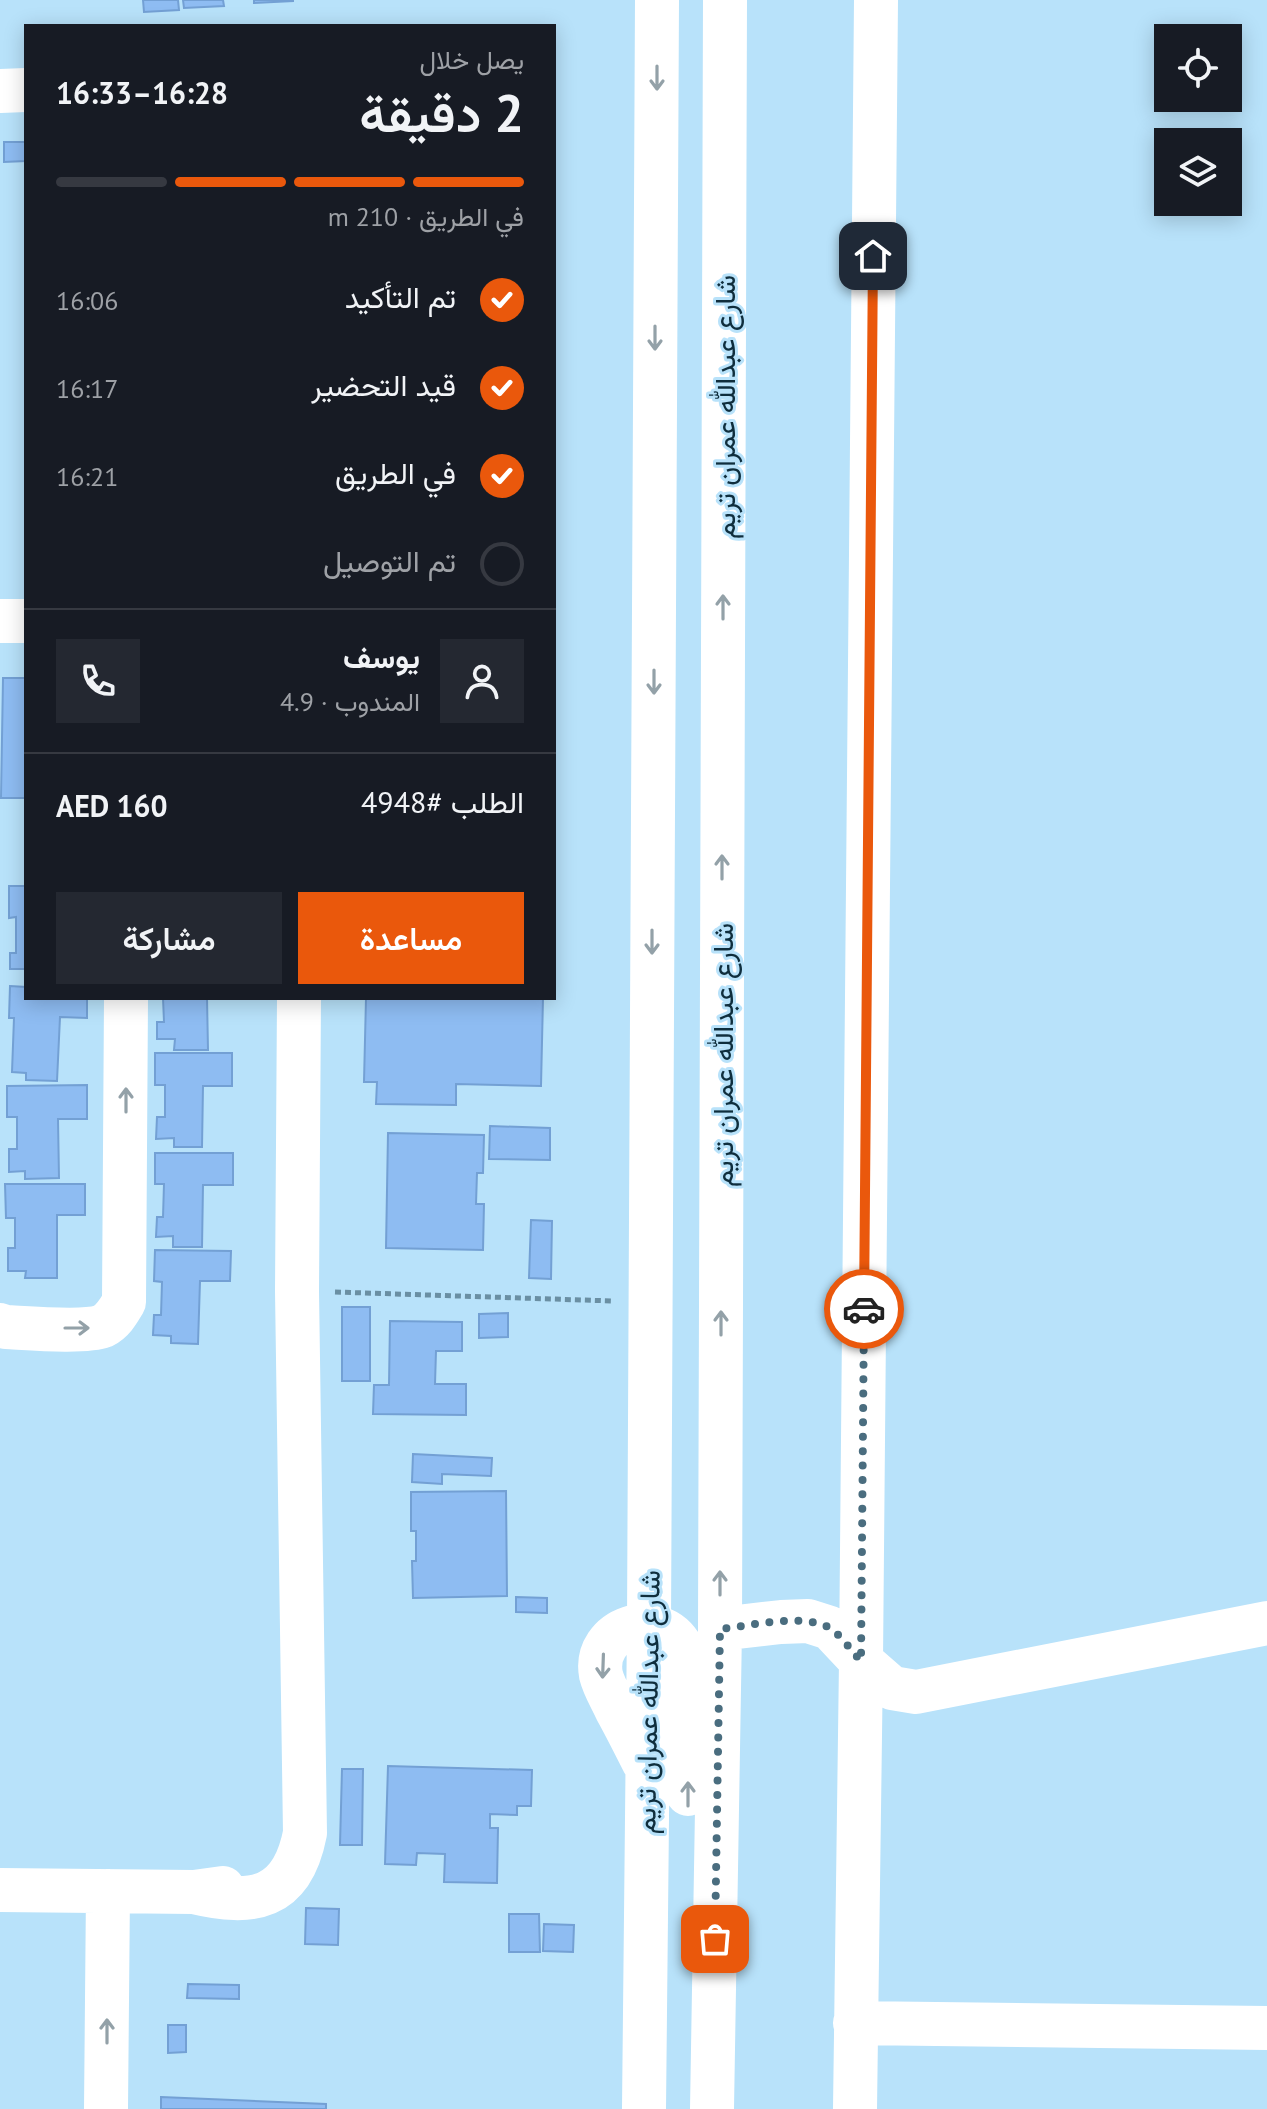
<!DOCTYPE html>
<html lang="ar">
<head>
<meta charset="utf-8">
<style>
  :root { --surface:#171b24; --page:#242831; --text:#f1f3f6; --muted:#9ea1a6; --line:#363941; --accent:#ea580c }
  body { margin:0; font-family:"PT Sans",Vazirmatn,sans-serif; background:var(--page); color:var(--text); direction:rtl; height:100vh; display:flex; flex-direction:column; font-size:30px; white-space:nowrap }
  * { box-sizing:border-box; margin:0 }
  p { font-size:26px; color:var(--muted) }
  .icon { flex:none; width:44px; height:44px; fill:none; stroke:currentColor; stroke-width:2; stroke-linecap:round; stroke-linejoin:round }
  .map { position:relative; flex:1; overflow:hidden; direction:ltr }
  .drawer { position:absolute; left:24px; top:24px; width:532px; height:976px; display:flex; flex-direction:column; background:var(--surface); border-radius:0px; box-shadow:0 4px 20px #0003; direction:rtl }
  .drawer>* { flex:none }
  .fabs { position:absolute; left:1154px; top:24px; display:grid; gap:16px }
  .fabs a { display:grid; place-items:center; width:88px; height:88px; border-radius:0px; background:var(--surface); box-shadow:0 4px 20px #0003; font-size:40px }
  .pin { position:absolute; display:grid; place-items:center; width:68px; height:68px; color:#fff; margin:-34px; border-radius:16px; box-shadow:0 4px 12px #0006 }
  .courier { position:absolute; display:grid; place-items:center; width:80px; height:80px; margin:-40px; border:6px solid #ea580c; border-radius:50%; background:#fff; color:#222; box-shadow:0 2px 10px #0007 }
  .overview em { font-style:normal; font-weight:600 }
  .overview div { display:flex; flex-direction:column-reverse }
  .overview { display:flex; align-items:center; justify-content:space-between; height:136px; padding:0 32px }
  h1 { font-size:52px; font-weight:600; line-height:60px }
  .bar { display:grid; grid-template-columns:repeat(4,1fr); gap:12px 8px; align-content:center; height:96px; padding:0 32px }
  .bar i { height:10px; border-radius:6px; background:var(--line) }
  .bar .active { background:var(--accent) }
  .bar p { grid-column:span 4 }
  .line { display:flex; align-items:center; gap:20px; padding:0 32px; border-top:2px solid var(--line) }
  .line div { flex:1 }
  .round { display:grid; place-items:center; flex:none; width:84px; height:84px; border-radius:0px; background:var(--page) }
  ol { padding:0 32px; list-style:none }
  li { display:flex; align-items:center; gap:24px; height:88px }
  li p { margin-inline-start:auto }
  li .icon { padding:8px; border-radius:50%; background:var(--accent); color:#fff; stroke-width:4 }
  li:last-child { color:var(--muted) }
  li i { width:44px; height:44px; border:4px solid var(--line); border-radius:50% }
  .button { display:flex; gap:16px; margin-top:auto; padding:16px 32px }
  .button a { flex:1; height:92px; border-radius:0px; background:var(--accent); color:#fff; font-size:32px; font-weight:600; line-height:92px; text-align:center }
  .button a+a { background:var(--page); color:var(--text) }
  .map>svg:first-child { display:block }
</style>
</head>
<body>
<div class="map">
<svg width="1267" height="2109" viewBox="0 0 1267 2109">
  <rect width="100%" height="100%" fill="#b8e2fa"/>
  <!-- building -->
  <path fill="#8ebcf2" stroke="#73a0d4" stroke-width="2" d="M143 0H178L179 10 144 12Z
    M183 0H223L224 6 184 8Z
    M254 0H293V1L254 3Z
    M4 142H26V161L4 162Z
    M3 678H26V798H1Z
    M9 886H26V969H10V953H16V917L9 918Z
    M10 986 26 987V998H87V1018L60 1017 57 1081 26 1080V1073L12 1072 14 1018H9Z
    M163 998H207L208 1050H174L175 1039H157V1022H164Z
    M366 998H543L541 1086 456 1084V1105L376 1104 377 1082H364Z
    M155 1053H232V1086H203L202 1147H174V1138L156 1139 157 1117H165V1085H155Z
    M87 1085V1119H58L59 1178 25 1179V1171L9 1172V1149H17V1117H7V1086Z
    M490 1126 550 1128V1160L489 1159Z
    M388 1133 484 1135 483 1173H477L476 1204H484L483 1250 386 1248Z
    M155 1153H233V1185H203L202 1247H173V1236L156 1237 157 1217H163L164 1184H155Z
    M5 1184H85V1215H57V1278H25L26 1271H8V1248H15V1218H6Z
    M531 1220 552 1221 551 1279 529 1278Z
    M155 1250 231 1251 230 1281H200L198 1344 171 1343V1336L153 1335 154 1315H161L162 1282 154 1281Z
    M342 1307H370V1381H342Z
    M508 1313V1337L479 1338V1314Z
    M390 1321 462 1322V1351H436L435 1384H466V1415L373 1414 374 1385H389Z
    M413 1454 492 1458 491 1476 442 1474V1484L412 1482Z
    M506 1491 507 1596 413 1598 412 1561H416V1531H411V1492Z
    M516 1597 547 1598V1613L516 1612Z
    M388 1766 532 1770 531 1806H517V1815L490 1814V1828H498L497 1883 444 1882 445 1854 417 1853 416 1865 385 1864Z
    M342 1769H363L362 1845H340Z
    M306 1908 339 1909 338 1945 305 1944Z
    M509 1914H539L540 1952H509Z
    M544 1924 574 1925 573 1952 543 1951Z
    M188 1984 239 1985V1999L187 1998Z
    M168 2025H186V2052L168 2053Z
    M161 2097 326 2104V2109H161Z"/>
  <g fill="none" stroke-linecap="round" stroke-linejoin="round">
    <!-- path -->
    <path stroke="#6a8fa3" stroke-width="5" stroke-dasharray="6 4" stroke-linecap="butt" d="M335 1292 613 1301"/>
    <!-- minor -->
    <path stroke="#fff" stroke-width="44" d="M0 91 26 90
      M0 621H26
      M0 1325 6 1327C27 1328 85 1333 103 1326 113 1321 118 1312 124 1302L126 998
      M720 1629 781 1622 808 1621 830 1628 861 1661 892 1688 916 1692 1267 1623
      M644 1763C635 1745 626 1727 616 1709 611 1698 604 1687 601 1675 592 1628 659 1606 682 1648 693 1666 688 1767 688 1794
      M0 1890 194 1892 223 1888
      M194 1892C253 1906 292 1900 305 1833L297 1291 299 998
      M855 2023 1267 2028
      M106 2109 108 1891
      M644 2109 649 1624 657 0
      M712 2109 720 1629 725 0
      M855 2109 861 1661 876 0"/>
  </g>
  <!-- one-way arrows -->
  <defs><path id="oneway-shaft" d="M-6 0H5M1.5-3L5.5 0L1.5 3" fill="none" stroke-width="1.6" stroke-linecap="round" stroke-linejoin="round" transform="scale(2)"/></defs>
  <g stroke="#93a1a8">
    <use href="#oneway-shaft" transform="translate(657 78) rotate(90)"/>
    <use href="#oneway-shaft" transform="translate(655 338) rotate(90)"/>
    <use href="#oneway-shaft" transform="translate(723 607) rotate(-90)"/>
    <use href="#oneway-shaft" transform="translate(654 682) rotate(90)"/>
    <use href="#oneway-shaft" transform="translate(722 867) rotate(-90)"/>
    <use href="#oneway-shaft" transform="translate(652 942) rotate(90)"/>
    <use href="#oneway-shaft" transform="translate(126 1100) rotate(-90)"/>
    <use href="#oneway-shaft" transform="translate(721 1323) rotate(-90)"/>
    <use href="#oneway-shaft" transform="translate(77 1328)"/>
    <use href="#oneway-shaft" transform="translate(720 1583) rotate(-90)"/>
    <use href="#oneway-shaft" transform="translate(603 1666) rotate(92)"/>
    <use href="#oneway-shaft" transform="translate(688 1794) rotate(-90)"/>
    <use href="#oneway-shaft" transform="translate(107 2031) rotate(-90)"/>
  </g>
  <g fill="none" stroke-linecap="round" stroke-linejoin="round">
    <!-- done -->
    <path stroke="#4a6d7f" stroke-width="8" stroke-dasharray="0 14.4" d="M715 1939 720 1629C749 1626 807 1612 831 1629 843 1637 851 1651 861 1661L864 1309"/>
    <!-- route -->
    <path stroke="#ea580c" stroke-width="10" d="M864 1309 873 256"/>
  </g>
  <g text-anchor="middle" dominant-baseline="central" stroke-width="6" stroke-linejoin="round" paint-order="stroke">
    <!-- street labels -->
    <g font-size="28" fill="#0f2e3d" stroke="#b8e2fa">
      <text transform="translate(724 407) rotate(-90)">شارع عبدالله عمران تريم</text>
      <text transform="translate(722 1055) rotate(-90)">شارع عبدالله عمران تريم</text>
      <text transform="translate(647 1702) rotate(-89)">شارع عبدالله عمران تريم</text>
    </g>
  </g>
</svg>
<div class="fabs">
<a><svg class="icon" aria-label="locate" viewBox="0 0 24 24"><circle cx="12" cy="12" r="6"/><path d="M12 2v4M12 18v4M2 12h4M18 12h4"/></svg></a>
<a><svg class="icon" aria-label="layers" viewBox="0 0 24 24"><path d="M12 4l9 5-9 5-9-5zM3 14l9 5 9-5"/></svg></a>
</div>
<div class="pin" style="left:715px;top:1939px;background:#ea580c"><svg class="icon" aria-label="bag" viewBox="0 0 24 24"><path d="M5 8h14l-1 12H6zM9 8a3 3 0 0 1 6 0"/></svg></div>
<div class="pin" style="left:873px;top:256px;background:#1f2937"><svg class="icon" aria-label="home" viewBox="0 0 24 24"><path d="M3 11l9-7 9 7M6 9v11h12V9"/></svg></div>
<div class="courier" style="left:864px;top:1309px"><svg class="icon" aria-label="car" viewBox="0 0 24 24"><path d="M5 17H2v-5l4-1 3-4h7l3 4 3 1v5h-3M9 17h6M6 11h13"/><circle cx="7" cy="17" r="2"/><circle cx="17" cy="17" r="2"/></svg></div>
<section class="drawer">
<div class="overview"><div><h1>2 دقيقة</h1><p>يصل خلال</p></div><em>16:28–16:33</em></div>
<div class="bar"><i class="active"></i><i class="active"></i><i class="active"></i><i></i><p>في الطريق · 210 m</p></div>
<ol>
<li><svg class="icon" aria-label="check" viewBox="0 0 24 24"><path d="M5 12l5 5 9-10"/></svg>تم التأكيد<p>16:06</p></li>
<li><svg class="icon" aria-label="check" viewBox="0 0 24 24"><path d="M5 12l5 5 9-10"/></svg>قيد التحضير<p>16:17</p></li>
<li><svg class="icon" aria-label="check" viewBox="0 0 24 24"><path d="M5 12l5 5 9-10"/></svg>في الطريق<p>16:21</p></li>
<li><i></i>تم التوصيل</li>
</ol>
<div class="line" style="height:144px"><a class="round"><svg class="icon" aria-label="person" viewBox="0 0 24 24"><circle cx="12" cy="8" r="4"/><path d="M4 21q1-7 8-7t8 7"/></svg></a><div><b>يوسف</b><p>المندوب · 4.9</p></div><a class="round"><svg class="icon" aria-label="phone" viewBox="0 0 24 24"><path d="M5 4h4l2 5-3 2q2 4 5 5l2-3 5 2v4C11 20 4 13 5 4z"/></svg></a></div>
<div class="line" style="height:104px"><div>الطلب #4948</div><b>AED 160</b></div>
<div class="button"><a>مساعدة</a><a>مشاركة</a></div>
</section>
</div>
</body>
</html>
